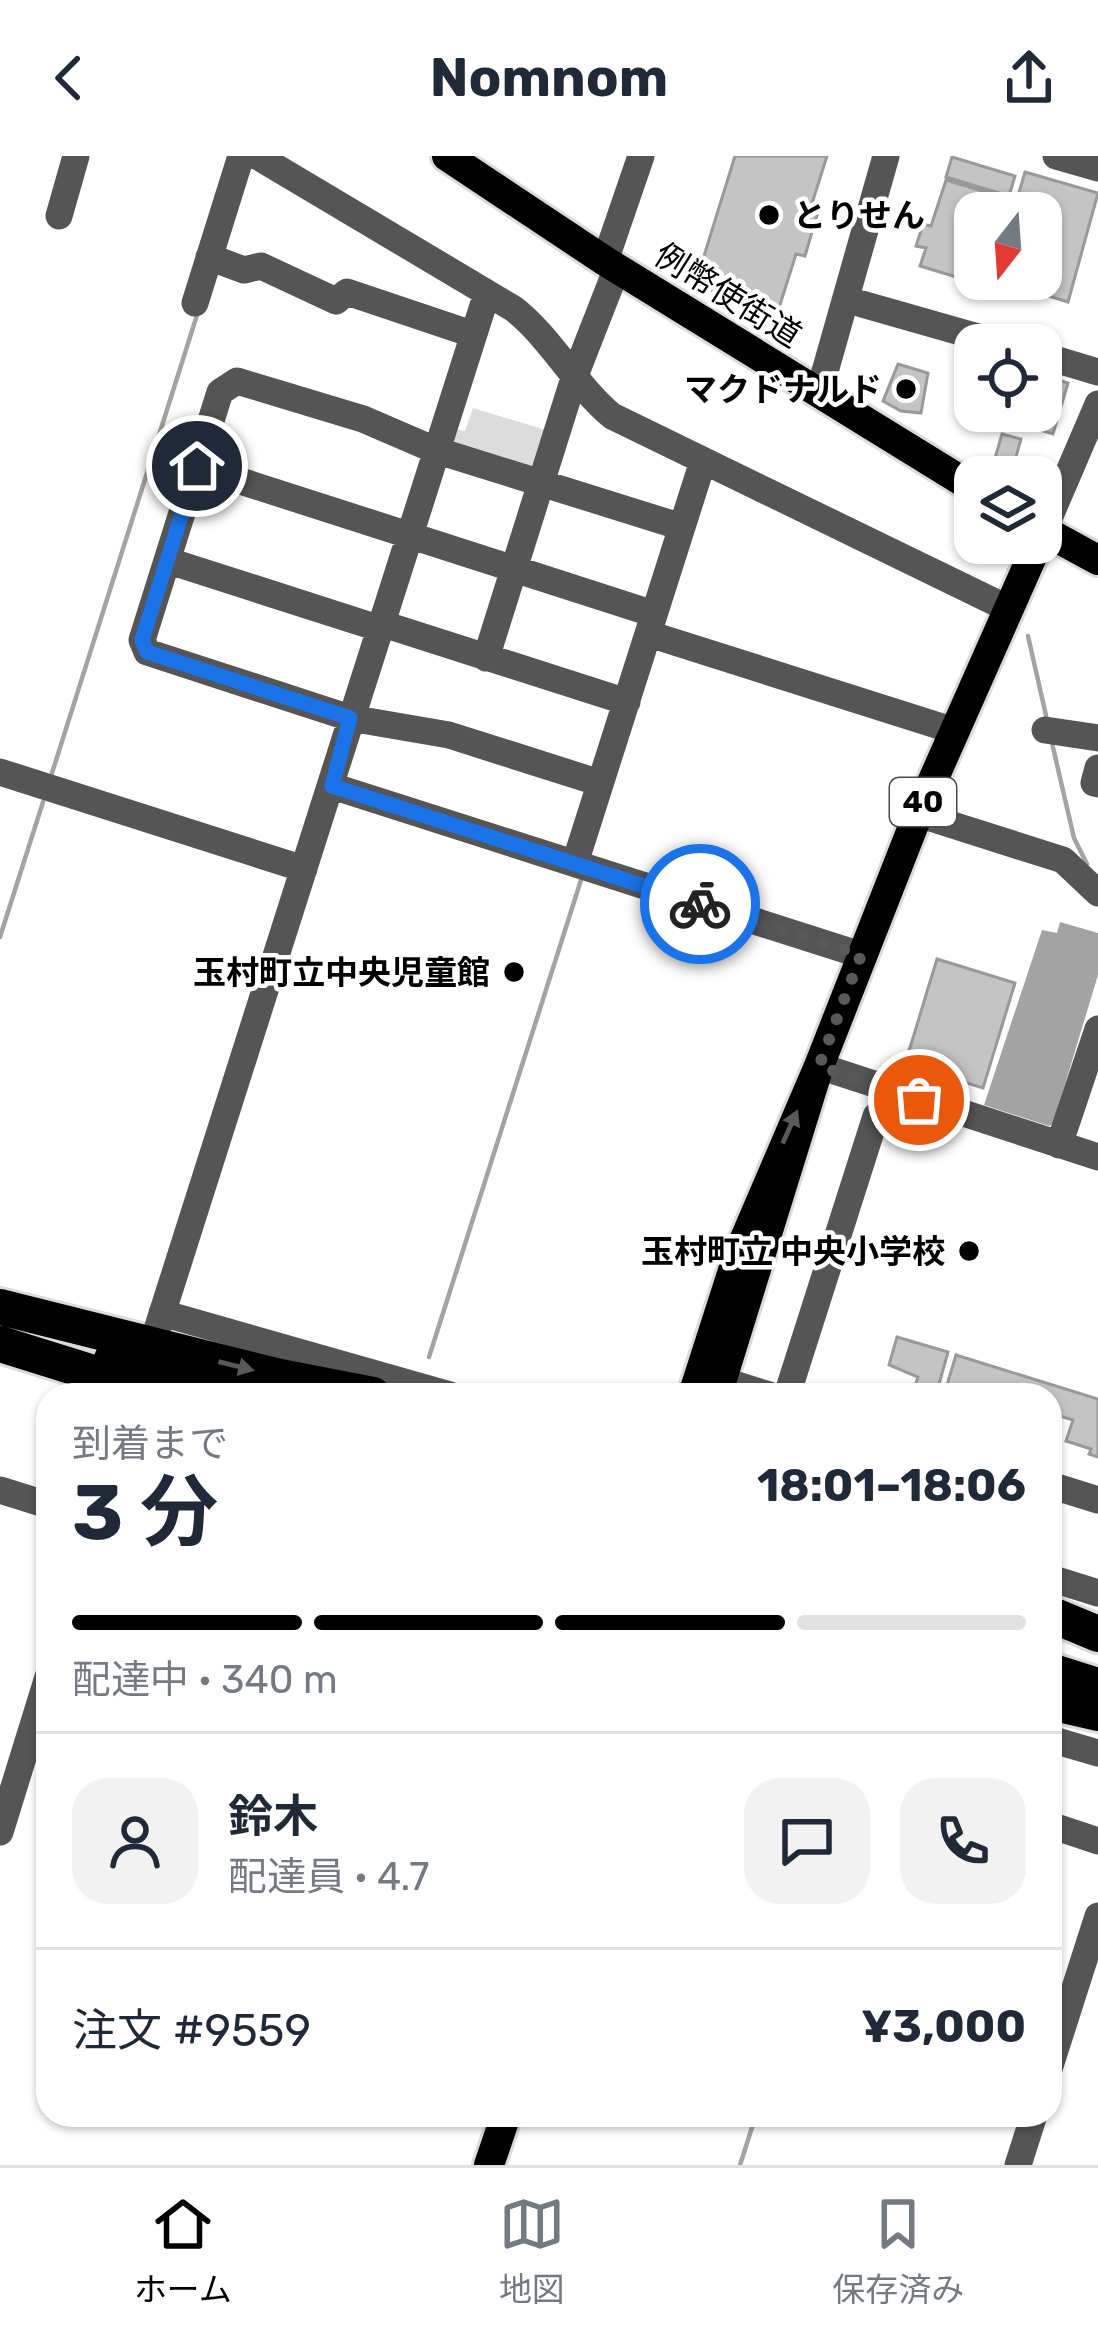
<!DOCTYPE html>
<html lang="ja">
<head>
<meta charset="utf-8">
<style>
  :root { --surface:#fff; --page:#f2f2f3; --text:#1f2937; --muted:#747a83; --line:#e0e1e3; --accent:#000 }
  body { margin:0; font-family:Rubik,"Noto Sans JP",sans-serif; background:var(--page); color:var(--text); height:100vh; display:flex; flex-direction:column; font-size:45px; white-space:nowrap }
  * { box-sizing:border-box; margin:0 }
  p { font-size:39px; color:var(--muted) }
  .icon { flex:none; width:66px; height:66px; fill:none; stroke:currentColor; stroke-width:2; stroke-linecap:round; stroke-linejoin:round }
  .map { position:relative; flex:1; overflow:hidden }
  .panel { position:absolute; left:36px; top:1227px; width:1026px; height:744px; display:flex; flex-direction:column; background:var(--surface); border-radius:36px; box-shadow:0 3px 9px #0004 }
  .panel>* { flex:none }
  .needle { width:78px; rotate:197deg }
  .buttons { position:absolute; left:954px; top:36px; display:grid; gap:24px }
  .buttons a { display:grid; place-items:center; width:108px; height:108px; border-radius:24px; background:var(--surface); box-shadow:0 3px 9px #0004; font-size:60px }
  .pin { position:absolute; display:grid; place-items:center; width:102px; height:102px; color:#fff; margin:-51px; border:6px solid #fff; border-radius:50%; box-shadow:0 3px 12px #0007 }
  .courier { position:absolute; display:grid; place-items:center; width:120px; height:120px; margin:-60px; border:9px solid #1a73e8; border-radius:50%; background:#fff; color:#222; box-shadow:0 3px 15px #0007 }
  .head em { font-style:normal; font-weight:700 }
  .head div { display:flex; flex-direction:column-reverse }
  .head { display:flex; align-items:center; justify-content:space-between; height:204px; padding:0 36px }
  h1 { font-size:78px; font-weight:700; line-height:90px }
  .bar { display:grid; grid-template-columns:repeat(4,1fr); gap:18px 12px; align-content:center; height:144px; padding:0 36px }
  .bar i { height:15px; border-radius:9px; background:var(--line) }
  .bar .active { background:var(--accent) }
  .bar p { grid-column:span 4 }
  .line { display:flex; align-items:center; gap:30px; padding:0 36px; border-top:3px solid var(--line) }
  .line div { flex:1 }
  .round { display:grid; place-items:center; flex:none; width:126px; height:126px; border-radius:36px; background:var(--page) }
  header { display:flex; justify-content:space-between; align-items:center; height:156px; padding:0 36px; background:var(--surface); font-size:54px; font-weight:700 }
  .tabs { display:flex; justify-content:space-around; align-items:center; height:168px; border-top:3px solid var(--line); background:var(--surface); font-size:33px; color:var(--muted) }
  .tabs a { display:grid; justify-items:center; gap:6px }
  .tabs .active { color:var(--accent) }
  .map>svg:first-child { display:block }
</style>
</head>
<body>
<header><svg class="icon" aria-label="back" viewBox="0 0 24 24"><path d="M15 5l-7 7 7 7"/></svg>Nomnom<svg class="icon" aria-label="share" viewBox="0 0 24 24"><path d="M12 15V3M7 8l5-5 5 5M5 13v7h14v-7"/></svg></header>
<div class="map">
<svg width="1098" height="2009" viewBox="0 0 1098 2009">
  <rect width="100%" height="100%" fill="#fff"/>
  <!-- green -->
  <path fill="#dcdcdc" d="M473 252 549 275 538 311 529 315 454 292 451 272 465 275Z"/>
  <!-- water -->
  <path fill="#a3a3a3" d="M1060 766 1098 777V819L1053 968 1049 970 984 949 1042 774 1057 777Z"/>
  <g fill="none" stroke-linecap="round" stroke-linejoin="round">
    <!-- stream -->
    <path stroke="#a3a3a3" stroke-width="4.5" d="M1028 480 1047 564
      M1052 587 1074 682 1087 708
      M52 617 197 159
      M0 781 43 646
      M429 1201 582 721
      M185 1964 187 1959
      M740 2009 756 1959"/>
  </g>
  <!-- building -->
  <path fill="#c4c4c4" stroke="#999" stroke-width="3" d="M735 0H827L809 57 817 59 805 100 796 98 778 155 695 129Z
    M952 1 1015 20 1009 40 946 21Z
    M1025 16 1098 37 1068 146 993 123H1041V57H1013Z
    M946 24 1012 44 1008 57H975V123H988L986 130 920 110 926 92 916 90 923 68 931 70Z
    M898 208 928 217 921 257 901 255 883 245Z
    M1049 221 1068 227 1053 278 1033 272Z
    M1002 278 1021 283 1012 315 993 309Z
    M937 803 1015 827 983 932 920 913 924 899 909 895Z
    M897 1181 948 1196 936 1239 913 1236 918 1221 889 1209Z
    M956 1199 1098 1243V1301L1089 1298 1091 1293 1066 1285 1073 1264 1050 1257V1239H944Z"/>
  <g fill="none" stroke-linecap="round" stroke-linejoin="round">
    <defs>
      <path id="major" d="M447 0 605 105 975 333
        M1041 373 1098 404
        M819 910 918 658 1038 387
        M693 1239 738 1099 819 910 717 1239
        M489 2009 506 1959"/>
      <path id="highway" d="M0 1151 280 1221 373 1239
        M0 1188 138 1231
        M112 1203 230 1239
        M1050 1458 1098 1478
        M1050 1515 1098 1530
        M1050 1546 1098 1557"/>
    </defs>
    <!-- major casing -->
    <use href="#major" stroke="#dbdbdb" stroke-width="36"/>
    <!-- highway casing -->
    <use href="#highway" stroke="#dbdbdb" stroke-width="42"/>
    <!-- minor -->
    <path stroke="#555" stroke-width="27" d="M257 0 514 153C552 183 574 228 612 260L1009 453
      M1056 0 1098 12
      M59 60 76 0
      M209 101 244 114 261 110 336 145 347 136 472 178
      M605 105 641 0
      M195 147 241 0
      M862 148 1006 189
      M1041 199 1098 216
      M813 234 824 219 886 0
      M197 311 654 458
      M1044 374 1098 248
      M169 405 378 472
      M380 467 627 546
      M649 478 955 575
      M486 502 574 222 617 112
      M1045 574 1098 582
      M1098 612 1094 627 1098 628
      M0 616 304 713
      M600 627 449 579 350 562 147 496 142 484 220 236 237 225 363 263 435 294 682 371
      M332 630 861 799
      M918 658 1063 704 1098 737
      M575 707 703 305
      M819 910 1098 1001
      M1059 989 1098 873
      M162 1157 450 1239
      M154 1183 487 137
      M705 1219 769 1239
      M787 1239 876 960
      M1050 1329 1098 1344
      M0 1334 48 1349
      M1050 1422 1098 1437
      M1050 1583 1098 1597
      M1050 1669 1098 1685
      M0 1676 48 1521
      M1050 1910 1098 1760
      M1018 2009 1034 1959"/>
    <!-- major -->
    <use href="#major" stroke="#000" stroke-width="30"/>
    <!-- highway -->
    <use href="#highway" stroke="#000" stroke-width="36"/>
  </g>
  <!-- one-way arrows -->
  <defs><path id="oneway-solid" d="M-6-.8H1V-3.2L6.5 0L1 3.2V.8H-6Z" transform="scale(3)"/></defs>
  <g fill="#595959">
    <use href="#oneway-solid" transform="translate(790 971) rotate(-66)"/>
    <use href="#oneway-solid" transform="translate(236 1210) rotate(14)"/>
  </g>
  <g fill="none" stroke-linecap="round" stroke-linejoin="round">
    <!-- done -->
    <path stroke="#595959" stroke-width="12" stroke-dasharray="0 21.6" d="M700 748 861 799 819 910 919 944"/>
    <!-- route -->
    <path stroke="#1a73e8" stroke-width="15" d="M197 310 142 484 147 496 350 562 332 630 700 748"/>
  </g>
  <!-- markers -->
  <g fill="#000" stroke="#fff" stroke-width="4.5">
    <circle cx="769" cy="59" r="12"/>
    <circle cx="906" cy="233" r="12"/>
    <circle cx="514" cy="816" r="12"/>
    <circle cx="969" cy="1095" r="12"/>
  </g>
  <g text-anchor="middle" dominant-baseline="central" stroke-width="9" stroke-linejoin="round" paint-order="stroke">
    <!-- shield labels -->
    <rect fill="#fff" stroke="#4c4c4c" stroke-width="3" x="890" y="622" width="66" height="48" rx="9"/>
    <g font-size="30" font-weight="bold" fill="#000">
      <text x="923" y="646">40</text>
    </g>
    <!-- poi labels -->
    <g font-size="33" font-weight="bold" fill="#000" stroke="#fff" text-anchor="end">
      <text x="793" y="59" text-anchor="start">とりせん</text>
      <text x="882" y="233">マクドナルド</text>
      <text x="490" y="816">玉村町立中央児童館</text>
      <text x="945" y="1095">玉村町立 中央小学校</text>
    </g>
    <!-- street labels -->
    <g font-size="33" fill="#000" stroke="#fff">
      <text transform="translate(728 139) rotate(32)">例幣使街道</text>
    </g>
  </g>
</svg>
<div class="buttons">
<a><svg class="needle" viewBox="-14 -14 28 28"><path d="M0-13l5 13h-10z" fill="#e53935"/><path d="M0 13l5-13h-10z" fill="#747a83"/></svg></a>
<a><svg class="icon" aria-label="locate" viewBox="0 0 24 24"><circle cx="12" cy="12" r="6"/><path d="M12 2v4M12 18v4M2 12h4M18 12h4"/></svg></a>
<a><svg class="icon" aria-label="layers" viewBox="0 0 24 24"><path d="M12 4l9 5-9 5-9-5zM3 14l9 5 9-5"/></svg></a>
</div>
<div class="pin" style="left:919px;top:944px;background:#ea580c"><svg class="icon" aria-label="bag" viewBox="0 0 24 24"><path d="M5 8h14l-1 12H6zM9 8a3 3 0 0 1 6 0"/></svg></div>
<div class="pin" style="left:197px;top:310px;background:#1f2937"><svg class="icon" aria-label="home" viewBox="0 0 24 24"><path d="M3 11l9-7 9 7M6 9v11h12V9"/></svg></div>
<div class="courier" style="left:700px;top:748px"><svg class="icon" aria-label="bike" viewBox="0 0 24 24"><circle cx="6" cy="16" r="4"/><circle cx="18" cy="16" r="4"/><path d="M6 16l4-8h5l3 8M10 8l3 8H6M13 5h3"/></svg></div>
<section class="panel">
<div class="head"><div><h1>3 分</h1><p>到着まで</p></div><em>18:01–18:06</em></div>
<div class="bar"><i class="active"></i><i class="active"></i><i class="active"></i><i></i><p>配達中 · 340 m</p></div>
<div class="line" style="height:216px"><a class="round"><svg class="icon" aria-label="person" viewBox="0 0 24 24"><circle cx="12" cy="8" r="4"/><path d="M4 21q1-7 8-7t8 7"/></svg></a><div><b>鈴木</b><p>配達員 · 4.7</p></div><a class="round"><svg class="icon" aria-label="chat" viewBox="0 0 24 24"><path d="M4 5h16v11H9l-5 4z"/></svg></a><a class="round"><svg class="icon" aria-label="phone" viewBox="0 0 24 24"><path d="M5 4h4l2 5-3 2q2 4 5 5l2-3 5 2v4C11 20 4 13 5 4z"/></svg></a></div>
<div class="line" style="height:156px"><div>注文 #9559</div><b>¥3,000</b></div>
</section>
</div>
<nav class="tabs">
<a class="active"><svg class="icon" aria-label="home" viewBox="0 0 24 24"><path d="M3 11l9-7 9 7M6 9v11h12V9"/></svg>ホーム</a>
<a><svg class="icon" aria-label="map" viewBox="0 0 24 24"><path d="M3 6l6-2 6 2 6-2v14l-6 2-6-2-6 2zM9 4v14M15 6v14"/></svg>地図</a>
<a><svg class="icon" aria-label="saved" viewBox="0 0 24 24"><path d="M7 4h10v16l-5-4-5 4z"/></svg>保存済み</a>
</nav>
</body>
</html>
